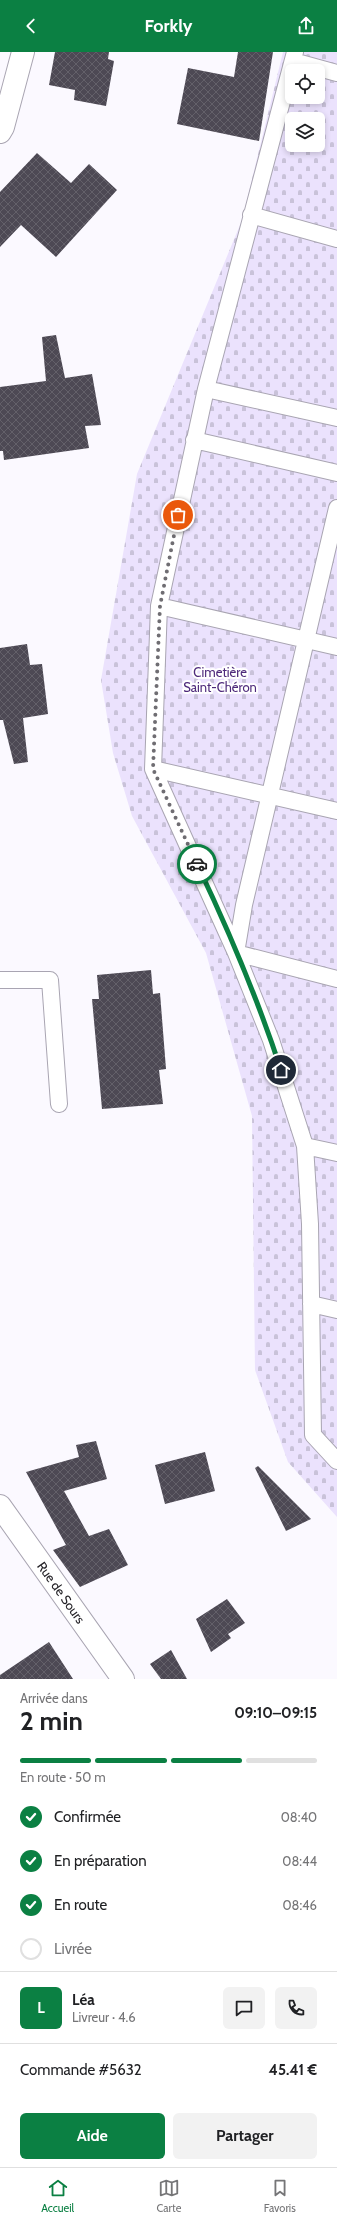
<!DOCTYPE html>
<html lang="fr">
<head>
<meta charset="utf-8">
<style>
  :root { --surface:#fff; --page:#f2f2f2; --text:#202124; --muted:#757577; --line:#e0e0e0; --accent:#0b8043 }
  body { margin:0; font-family:Cabin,sans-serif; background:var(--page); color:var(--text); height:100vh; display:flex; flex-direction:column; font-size:15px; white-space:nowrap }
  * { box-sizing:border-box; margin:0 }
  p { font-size:13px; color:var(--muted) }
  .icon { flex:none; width:22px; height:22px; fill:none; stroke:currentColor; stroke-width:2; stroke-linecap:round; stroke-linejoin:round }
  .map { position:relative; height:1627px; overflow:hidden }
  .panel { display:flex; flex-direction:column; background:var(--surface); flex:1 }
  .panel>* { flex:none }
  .buttons { position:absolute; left:285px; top:12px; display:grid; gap:8px }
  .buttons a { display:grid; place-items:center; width:40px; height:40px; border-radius:6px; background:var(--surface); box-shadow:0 2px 6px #0003; font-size:20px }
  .pin { position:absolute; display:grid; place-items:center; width:34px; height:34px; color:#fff; margin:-17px; border:2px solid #fff; border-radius:50%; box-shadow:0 1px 4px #0007 }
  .courier { position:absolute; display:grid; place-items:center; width:40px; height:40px; margin:-20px; border:3px solid #0b8043; border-radius:50%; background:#fff; color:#222; box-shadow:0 1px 5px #0007 }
  .summary em { font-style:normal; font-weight:800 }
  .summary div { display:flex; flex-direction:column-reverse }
  .summary { display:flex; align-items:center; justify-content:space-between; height:68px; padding:0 20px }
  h1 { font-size:26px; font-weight:800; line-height:30px }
  .bar { display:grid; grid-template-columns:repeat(4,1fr); gap:6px 4px; align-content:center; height:48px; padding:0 20px }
  .bar i { height:5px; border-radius:3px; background:var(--line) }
  .bar .selected { background:var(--accent) }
  .bar p { grid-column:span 4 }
  .line { display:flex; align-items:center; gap:10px; padding:0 20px; border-top:1px solid var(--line) }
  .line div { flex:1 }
  .round { display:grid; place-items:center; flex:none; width:42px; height:42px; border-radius:6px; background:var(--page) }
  ol { padding:0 20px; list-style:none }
  li { display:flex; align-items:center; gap:12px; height:44px }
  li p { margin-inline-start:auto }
  li .icon { padding:4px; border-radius:50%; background:var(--accent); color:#fff; stroke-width:4 }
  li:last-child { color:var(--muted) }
  li i { width:22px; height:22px; border:2px solid var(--line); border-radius:50% }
  .action { display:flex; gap:8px; margin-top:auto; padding:8px 20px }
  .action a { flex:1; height:46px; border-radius:6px; background:var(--accent); color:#fff; font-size:16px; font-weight:800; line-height:46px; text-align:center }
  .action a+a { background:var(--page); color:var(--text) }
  header { display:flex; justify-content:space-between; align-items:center; height:52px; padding:0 20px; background:var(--accent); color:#fff; font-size:18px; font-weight:800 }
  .menu { display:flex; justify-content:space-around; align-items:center; height:56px; border-top:1px solid var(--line); background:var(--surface); font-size:11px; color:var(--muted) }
  .menu a { display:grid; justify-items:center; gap:2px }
  .menu .selected { color:var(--accent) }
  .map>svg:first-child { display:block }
</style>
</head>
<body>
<header><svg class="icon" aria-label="back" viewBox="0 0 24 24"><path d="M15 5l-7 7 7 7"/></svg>Forkly<svg class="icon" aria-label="share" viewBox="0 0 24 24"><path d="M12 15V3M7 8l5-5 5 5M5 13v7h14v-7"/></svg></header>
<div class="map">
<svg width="337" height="1627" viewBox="0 0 337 1627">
  <defs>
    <pattern id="cemetery-stones" width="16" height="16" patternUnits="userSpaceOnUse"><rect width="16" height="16" fill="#ebe2fd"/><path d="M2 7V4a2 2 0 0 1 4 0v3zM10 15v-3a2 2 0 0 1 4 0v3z" fill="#c9c2d9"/></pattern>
    <pattern id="building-cross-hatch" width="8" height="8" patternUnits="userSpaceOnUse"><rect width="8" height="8" fill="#4d4954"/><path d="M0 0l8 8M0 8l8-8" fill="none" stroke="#636069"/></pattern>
  </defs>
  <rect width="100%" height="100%" fill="#fbf9ff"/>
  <!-- cemetery -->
  <path fill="url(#cemetery-stones)" fill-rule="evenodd" d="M283 0H337V1465L288 1410 255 1318 252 1064 206 901 132 764 113 701 101 628 137 422 242 168ZM292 19H318V45H292ZM292 67H318V93H292Z"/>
  <!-- building -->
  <path fill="url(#building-cross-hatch)" d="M55 0H109L108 7 114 9 106 54 74 48 75 38 49 33Z
    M238 0H273L259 89 177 72 188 16 234 25Z
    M37 101 71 131 89 112 117 138 56 205 21 173 0 195V140Z
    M56 283 65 326 92 322 101 373 85 374 89 396 4 408 3 399H0V335L46 329 42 285Z
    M27 592 30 613 42 612 48 662 23 666 28 710 14 712 3 668H0V596Z
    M151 918 153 942 160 941 166 1017 159 1018 163 1052 102 1057 92 947H99L97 923Z
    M96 1389 107 1427 64 1439 89 1484 109 1477 128 1513 80 1535 53 1498 66 1493 26 1420 79 1405 76 1393Z
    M205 1400 215 1439 165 1452 155 1413Z
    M258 1414 311 1467 286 1479 255 1416Z
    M227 1547 245 1571 228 1582 231 1586 211 1600 196 1567Z
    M49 1590 73 1627H0V1623Z
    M171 1598 187 1627H161L150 1612Z"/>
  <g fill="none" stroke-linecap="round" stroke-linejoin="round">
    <defs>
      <path id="service" d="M295 0 206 337 159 554 153 717 236 901 271 988 305 1094 310 1172 313 1383 337 1409
        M293 9 337 21
        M251 163 337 187
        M206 337 337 366
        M194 388 337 421
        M337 456 244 853 236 901 337 927
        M159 554 337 595
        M153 717 337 759
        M0 928H50L59 1052
        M305 1094 337 1101
        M311 1252 337 1258"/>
      <path id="minor" d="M0 80 3 75 23 0"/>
      <g id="secondary">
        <path id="s1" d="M0 1454 123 1627"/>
      </g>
    </defs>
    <!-- service casing -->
    <use href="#service" stroke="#a9a5b2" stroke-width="18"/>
    <!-- minor casing -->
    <use href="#minor" stroke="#a9a5b2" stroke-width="24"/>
    <!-- secondary casing -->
    <use href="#secondary" stroke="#a9a5b2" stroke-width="24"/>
    <!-- service -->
    <use href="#service" stroke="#fff" stroke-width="16"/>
    <!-- minor -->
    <use href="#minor" stroke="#fff" stroke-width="22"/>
    <!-- secondary -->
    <use href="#secondary" stroke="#fff" stroke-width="22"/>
  </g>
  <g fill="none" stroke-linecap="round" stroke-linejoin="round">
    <!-- done -->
    <path stroke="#6f6d72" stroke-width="4" stroke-dasharray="0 7.2" d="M178 463 160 554 153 717 197 812"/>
    <!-- route -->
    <path stroke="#0b8043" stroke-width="5" d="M197 812C229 879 258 948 281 1018"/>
  </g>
  <g text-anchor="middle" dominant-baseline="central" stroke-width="4" stroke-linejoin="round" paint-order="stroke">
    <!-- park labels -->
    <g font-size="13" fill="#4e2a7b" stroke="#fff">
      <text x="220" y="620">Cimetière<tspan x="220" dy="15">Saint-Chéron</tspan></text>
    </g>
    <!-- street labels -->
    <g font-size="13" fill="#232126" stroke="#fff">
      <text stroke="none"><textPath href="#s1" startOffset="106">Rue de Sours</textPath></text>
    </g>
  </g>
</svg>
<div class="buttons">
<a><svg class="icon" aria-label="locate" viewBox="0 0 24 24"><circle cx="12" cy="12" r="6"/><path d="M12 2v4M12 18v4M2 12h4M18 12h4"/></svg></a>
<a><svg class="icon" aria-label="layers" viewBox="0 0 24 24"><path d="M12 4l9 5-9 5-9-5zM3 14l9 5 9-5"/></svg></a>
</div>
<div class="pin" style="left:178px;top:463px;background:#ea580c"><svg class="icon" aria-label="bag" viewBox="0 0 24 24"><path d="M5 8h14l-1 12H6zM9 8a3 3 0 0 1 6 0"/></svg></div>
<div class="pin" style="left:281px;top:1018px;background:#1f2937"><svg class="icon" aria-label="home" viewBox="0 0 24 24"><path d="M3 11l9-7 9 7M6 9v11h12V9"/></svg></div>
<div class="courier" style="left:197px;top:812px"><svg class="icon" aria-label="car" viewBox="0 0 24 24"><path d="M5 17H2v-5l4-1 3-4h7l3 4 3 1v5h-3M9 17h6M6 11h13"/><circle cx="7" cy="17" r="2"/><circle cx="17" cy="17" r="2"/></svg></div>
</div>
<section class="panel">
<div class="summary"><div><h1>2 min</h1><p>Arrivée dans</p></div><em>09:10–09:15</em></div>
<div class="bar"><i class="selected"></i><i class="selected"></i><i class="selected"></i><i></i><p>En route · 50 m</p></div>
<ol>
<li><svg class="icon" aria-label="check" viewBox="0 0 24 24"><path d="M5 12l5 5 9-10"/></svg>Confirmée<p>08:40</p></li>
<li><svg class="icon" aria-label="check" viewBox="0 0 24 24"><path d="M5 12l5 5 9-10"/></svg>En préparation<p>08:44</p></li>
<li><svg class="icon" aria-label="check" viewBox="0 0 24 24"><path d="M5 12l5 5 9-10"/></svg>En route<p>08:46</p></li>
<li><i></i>Livrée</li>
</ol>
<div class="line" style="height:72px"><b class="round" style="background:var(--accent);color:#fff">L</b><div><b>Léa</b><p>Livreur · 4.6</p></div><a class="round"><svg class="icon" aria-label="chat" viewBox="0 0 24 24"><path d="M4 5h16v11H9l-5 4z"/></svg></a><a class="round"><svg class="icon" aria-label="phone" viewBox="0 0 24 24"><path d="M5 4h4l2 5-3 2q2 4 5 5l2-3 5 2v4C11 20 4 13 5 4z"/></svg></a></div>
<div class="line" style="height:52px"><div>Commande #5632</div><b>45.41 €</b></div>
<div class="action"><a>Aide</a><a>Partager</a></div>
</section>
<nav class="menu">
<a class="selected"><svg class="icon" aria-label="home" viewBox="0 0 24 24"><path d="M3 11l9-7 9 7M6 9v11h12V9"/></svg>Accueil</a>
<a><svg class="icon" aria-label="map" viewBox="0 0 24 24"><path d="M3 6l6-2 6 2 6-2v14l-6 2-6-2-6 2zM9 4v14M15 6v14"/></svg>Carte</a>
<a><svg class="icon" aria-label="saved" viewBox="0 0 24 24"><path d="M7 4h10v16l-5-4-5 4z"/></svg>Favoris</a>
</nav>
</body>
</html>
